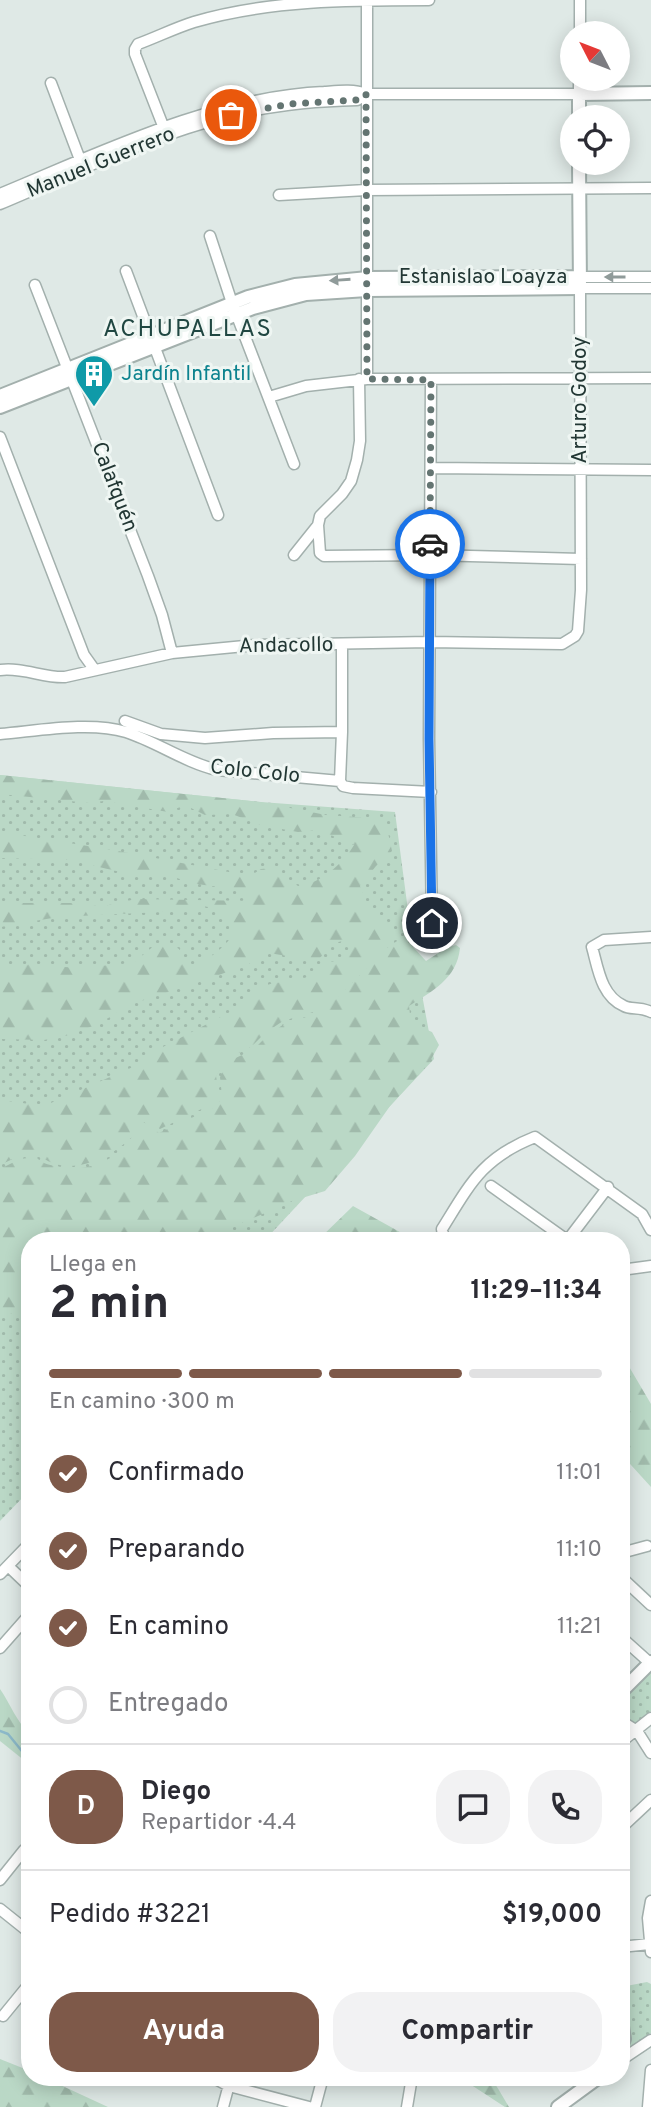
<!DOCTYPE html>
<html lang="es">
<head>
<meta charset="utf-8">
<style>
  :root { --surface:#fff; --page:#f2f2f3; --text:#2b2b33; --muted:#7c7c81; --line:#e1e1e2; --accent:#7e5949 }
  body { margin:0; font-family:Overpass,sans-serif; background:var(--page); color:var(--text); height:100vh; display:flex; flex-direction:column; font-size:26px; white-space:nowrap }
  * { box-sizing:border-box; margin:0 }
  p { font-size:23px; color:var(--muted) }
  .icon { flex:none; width:38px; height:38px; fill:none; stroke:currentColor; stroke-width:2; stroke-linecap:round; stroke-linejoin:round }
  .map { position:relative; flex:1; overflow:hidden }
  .sheet { position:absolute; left:21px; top:1232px; width:609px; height:854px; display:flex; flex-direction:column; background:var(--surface); border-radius:28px; box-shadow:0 4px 18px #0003 }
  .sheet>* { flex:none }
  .needle { width:46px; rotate:312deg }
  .tools { position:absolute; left:560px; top:21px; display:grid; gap:14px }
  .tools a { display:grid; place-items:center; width:70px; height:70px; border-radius:50%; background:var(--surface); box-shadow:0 4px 18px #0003; font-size:35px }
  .pin { position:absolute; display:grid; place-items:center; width:60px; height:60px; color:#fff; margin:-30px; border:4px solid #fff; border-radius:50%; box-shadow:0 2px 7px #0007 }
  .courier { position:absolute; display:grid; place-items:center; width:70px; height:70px; margin:-35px; border:5px solid #1a73e8; border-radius:50%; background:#fff; color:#222; box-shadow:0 2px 9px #0007 }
  .summary em { font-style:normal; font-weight:700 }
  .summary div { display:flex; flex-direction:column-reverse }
  .summary { display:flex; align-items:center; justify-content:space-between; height:119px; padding:0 28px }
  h1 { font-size:46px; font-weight:700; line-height:52px }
  .bar { display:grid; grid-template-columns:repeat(4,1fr); gap:10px 7px; align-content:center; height:84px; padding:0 28px }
  .bar i { height:9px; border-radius:5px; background:var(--line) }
  .bar .active { background:var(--accent) }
  .bar p { grid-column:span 4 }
  .line { display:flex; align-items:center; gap:18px; padding:0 28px; border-top:2px solid var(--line) }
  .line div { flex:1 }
  .round { display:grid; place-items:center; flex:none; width:74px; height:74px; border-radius:28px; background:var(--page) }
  ol { padding:0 28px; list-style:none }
  li { display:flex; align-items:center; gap:21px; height:77px }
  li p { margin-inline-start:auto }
  li .icon { padding:7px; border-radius:50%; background:var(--accent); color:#fff; stroke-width:4 }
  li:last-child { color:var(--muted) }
  li i { width:38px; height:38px; border:4px solid var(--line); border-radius:50% }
  .cta { display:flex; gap:14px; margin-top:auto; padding:14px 28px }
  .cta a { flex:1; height:80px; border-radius:28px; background:var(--accent); color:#fff; font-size:28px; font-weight:700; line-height:80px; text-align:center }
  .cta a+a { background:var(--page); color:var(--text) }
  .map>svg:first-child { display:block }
</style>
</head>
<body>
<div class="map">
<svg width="651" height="2107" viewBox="0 0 651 2107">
  <defs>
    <pattern id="grass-dots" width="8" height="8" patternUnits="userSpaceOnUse" patternTransform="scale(1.75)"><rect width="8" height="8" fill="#bad8c6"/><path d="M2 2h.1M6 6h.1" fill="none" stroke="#a0baab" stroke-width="1.8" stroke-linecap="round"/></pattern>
    <pattern id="forest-firs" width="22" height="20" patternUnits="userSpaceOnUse" patternTransform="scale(1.75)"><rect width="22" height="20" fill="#bad8c6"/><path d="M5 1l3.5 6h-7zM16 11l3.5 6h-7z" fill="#a0baab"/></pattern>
  </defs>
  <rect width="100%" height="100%" fill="#dfe9e6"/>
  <!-- grass -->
  <path fill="url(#grass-dots)" d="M0 775 261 802 395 812 412 941 434 1059 264 1241H30V1490L0 1521Z
    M651 1670V1711L633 1727 621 1721V1700Z
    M647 1982 651 1984V2033L624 2053 628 2037 627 2023 621 2012V1987Z"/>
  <!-- forest -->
  <path fill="url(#forest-firs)" d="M0 775 260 802 326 815 385 819 392 851 376 866 360 886 367 904 390 924 396 938 375 952 361 969 320 1010 283 1021 265 1033 251 1047 226 1059 216 1076 219 1095 214 1103 160 1129 142 1117 128 1127 132 1137C108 1160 65 1180 37 1153L19 1156 0 1165V1100L44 1106 142 1063 159 1049 234 1010 247 996 270 984 309 977 324 963 347 959 349 949 343 941 334 943 317 961 269 953 254 962 208 979 132 1004 98 1024 70 1035 44 1040 0 1039V967L33 964 76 968 133 963 155 945 166 941 179 949 184 965C202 966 219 952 230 939L229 922 218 909 203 906 182 911 58 917 0 927V903H70L104 906 136 899 253 901 241 890 197 884 173 877 129 874 69 860 0 858V832L113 850 250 876 261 869 272 868 298 886C322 883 341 865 354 845L319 830 298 832 260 825 232 814 205 815 185 805 168 812 104 801 89 803 0 794Z
    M400 939 413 947 426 961 446 948 456 945 460 948C457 979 432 991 409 1006L411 1023 432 1032 439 1045 429 1063 390 1106 355 1156 325 1191 292 1201 201 1241H30V1310L0 1316V1169L20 1159 36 1157C44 1165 50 1165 61 1167 90 1173 115 1158 136 1139L132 1128 142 1121 159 1133 217 1106 222 1096 220 1077 229 1061 253 1050 267 1036 284 1024 322 1012 363 972 378 954Z
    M353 1206 416 1241H317Z
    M621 1353 651 1404V1487L621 1454Z
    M0 1689C10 1703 17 1723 30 1734V1765L0 1741Z
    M0 2059 30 2071V2077H43L108 2107H0Z
    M459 2077C497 2077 490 2076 509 2107H505Z"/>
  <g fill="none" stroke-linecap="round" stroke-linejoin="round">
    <!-- stream -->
    <path stroke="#8cb9c9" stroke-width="2.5" d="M0 1731 8 1734 30 1761"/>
    <defs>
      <path id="minor" d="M580 33V0
        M51 83 82 165
        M167 136 135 54V49L138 44C157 37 175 28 194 22 269 0 350 0 429 0
        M0 194C99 153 217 96 324 92 338 91 353 89 366 94H579V79
        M279 195 366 190 651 188
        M0 204C74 173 152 135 230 116 271 105 314 101 357 100L366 94
        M210 236 232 303 294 464
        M126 271 218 515
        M580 277H651
        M35 285 148 576 162 615 172 653
        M359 379 360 441 357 460 351 481 342 494 320 516 318 525 320 553 324 556 430 555 581 559
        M367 379V0
        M431 380 429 739 432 923
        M269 397 306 386 367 379 651 378
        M0 437 84 655 94 669
        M432 468 651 470
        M294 555 318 525
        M0 670C23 667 43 678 65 677L172 653 255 645 430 642 562 644 575 636 578 631 581 590 580 288H651
        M125 721 161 734 205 738 273 733 342 732
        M0 734C37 731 90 721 126 732 157 742 184 762 217 770L340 781 343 786 353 788 431 792
        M340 781 342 732V645
        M651 937 604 940 592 947C598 968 601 996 624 1006 631 1010 639 1006 651 1012
        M491 1186 567 1240
        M444 1241 442 1229C470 1184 482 1158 535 1137L642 1214 651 1230
        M567 1241 608 1187
        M621 1270 651 1266
        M621 1553 647 1546
        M8 1566 30 1587
        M0 1574 30 1543
        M621 1577 651 1605
        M621 1637 650 1663
        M0 1648 30 1614
        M621 1721 637 1731 651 1753
        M621 1742 651 1718
        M621 1828 651 1800
        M0 1880 24 1850
        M651 1901 648 1918 651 1952
        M0 1909 30 1933
        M621 1947 649 1944
        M3 2016 30 1983
        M621 2060 651 2040
        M212 2077 229 2086 309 2107
        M223 2107 231 2077
        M315 2107 323 2077
        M407 2107 412 2077
        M648 2107 651 2070"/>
      <path id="tertiary" d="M579 117V94L651 93
        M0 396 248 297 295 285 368 278 580 277
        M0 407 253 308 306 294 367 290 580 288 579 163
        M621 1692 651 1662
        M621 2020 624 2039 621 2047
        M558 2107 599 2077"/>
    </defs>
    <!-- minor casing -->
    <use href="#minor" stroke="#a3b0ad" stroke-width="13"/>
    <!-- tertiary casing -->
    <use href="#tertiary" stroke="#a3b0ad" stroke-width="16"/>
    <!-- minor -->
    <use href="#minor" stroke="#fff" stroke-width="10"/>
    <!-- tertiary -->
    <use href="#tertiary" stroke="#fff" stroke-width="12"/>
  </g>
  <!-- one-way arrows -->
  <defs><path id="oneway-solid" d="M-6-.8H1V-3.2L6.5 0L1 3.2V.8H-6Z" transform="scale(1.75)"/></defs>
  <g fill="#909b9a">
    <use href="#oneway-solid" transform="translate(615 277) rotate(-180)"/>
    <use href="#oneway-solid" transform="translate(340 280) rotate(176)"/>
  </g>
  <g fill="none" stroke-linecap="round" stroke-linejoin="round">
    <!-- done -->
    <path stroke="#647572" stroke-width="7" stroke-dasharray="0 12.6" d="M231 115 290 104 357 100 366 94 367 379 431 380 430 544"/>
    <!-- route -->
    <path stroke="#1a73e8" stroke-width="9" d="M430 544 429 739 432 923"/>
  </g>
  <!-- icons -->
  <defs>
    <symbol id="building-pin" viewBox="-11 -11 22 30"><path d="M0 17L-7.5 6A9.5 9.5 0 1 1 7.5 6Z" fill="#0f9aa8" stroke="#eff6f3"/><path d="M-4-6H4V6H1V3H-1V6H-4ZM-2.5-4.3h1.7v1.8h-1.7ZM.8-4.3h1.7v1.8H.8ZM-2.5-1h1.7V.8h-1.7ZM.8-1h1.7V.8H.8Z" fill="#fff"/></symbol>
  </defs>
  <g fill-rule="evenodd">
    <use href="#building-pin" x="72" y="352" width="44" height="60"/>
  </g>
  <g text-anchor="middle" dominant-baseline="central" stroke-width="6" stroke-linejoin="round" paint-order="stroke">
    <!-- street labels -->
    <g font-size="21" fill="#223734" stroke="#eff6f3">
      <text transform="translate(101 163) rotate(-22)">Manuel Guerrero</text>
      <text x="483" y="277">Estanislao Loayza</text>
      <text transform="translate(580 400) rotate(-90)">Arturo Godoy</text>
      <text transform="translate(114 487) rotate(69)">Calafquén</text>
      <text transform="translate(286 646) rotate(-1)">Andacollo</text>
      <text transform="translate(255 772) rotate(6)">Colo Colo</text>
    </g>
    <!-- culture labels -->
    <g font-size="21" fill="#0d838f" stroke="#eff6f3" text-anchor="start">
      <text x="121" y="374">Jardín Infantil</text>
    </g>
    <!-- quarter labels -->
    <g font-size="24" letter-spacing="2" fill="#204742" stroke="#eff6f3">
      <text x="188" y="330">ACHUPALLAS</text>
    </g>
  </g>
</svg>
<div class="tools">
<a><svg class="needle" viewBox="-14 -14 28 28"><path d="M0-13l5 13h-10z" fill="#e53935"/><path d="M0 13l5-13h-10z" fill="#7c7c81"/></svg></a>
<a><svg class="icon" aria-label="locate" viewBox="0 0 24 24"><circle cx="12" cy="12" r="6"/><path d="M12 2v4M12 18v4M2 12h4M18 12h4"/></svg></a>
</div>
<div class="pin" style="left:231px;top:115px;background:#ea580c"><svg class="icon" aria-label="bag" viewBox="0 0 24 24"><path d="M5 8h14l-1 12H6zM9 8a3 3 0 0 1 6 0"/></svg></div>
<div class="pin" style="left:432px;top:923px;background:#1f2937"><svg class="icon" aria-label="home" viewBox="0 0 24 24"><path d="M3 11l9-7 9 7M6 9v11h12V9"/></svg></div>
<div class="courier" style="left:430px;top:544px"><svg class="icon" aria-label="car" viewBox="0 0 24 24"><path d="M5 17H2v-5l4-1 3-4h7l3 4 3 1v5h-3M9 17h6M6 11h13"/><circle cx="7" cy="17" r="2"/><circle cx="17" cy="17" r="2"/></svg></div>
<section class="sheet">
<div class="summary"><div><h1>2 min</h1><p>Llega en</p></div><em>11:29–11:34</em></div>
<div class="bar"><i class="active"></i><i class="active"></i><i class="active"></i><i></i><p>En camino · 300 m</p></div>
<ol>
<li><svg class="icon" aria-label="check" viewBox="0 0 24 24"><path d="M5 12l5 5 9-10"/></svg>Confirmado<p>11:01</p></li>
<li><svg class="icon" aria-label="check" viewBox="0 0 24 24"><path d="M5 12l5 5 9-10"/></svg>Preparando<p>11:10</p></li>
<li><svg class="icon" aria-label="check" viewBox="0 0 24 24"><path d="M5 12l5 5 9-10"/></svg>En camino<p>11:21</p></li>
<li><i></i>Entregado</li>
</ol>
<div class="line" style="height:126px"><b class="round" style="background:var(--accent);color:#fff">D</b><div><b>Diego</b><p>Repartidor · 4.4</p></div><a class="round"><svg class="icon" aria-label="chat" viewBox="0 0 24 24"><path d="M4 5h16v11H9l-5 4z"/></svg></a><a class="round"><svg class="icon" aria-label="phone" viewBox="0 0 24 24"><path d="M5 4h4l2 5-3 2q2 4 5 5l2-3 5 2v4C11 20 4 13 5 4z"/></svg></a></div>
<div class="line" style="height:91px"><div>Pedido #3221</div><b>$19,000</b></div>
<div class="cta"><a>Ayuda</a><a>Compartir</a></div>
</section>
</div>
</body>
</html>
